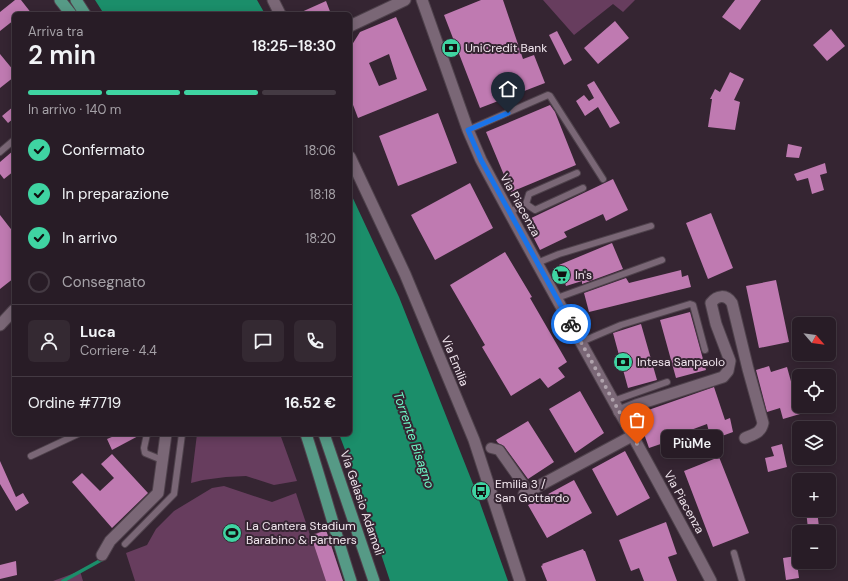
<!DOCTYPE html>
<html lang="it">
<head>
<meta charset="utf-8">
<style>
  :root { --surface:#281c26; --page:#342932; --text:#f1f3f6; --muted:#a5a1a7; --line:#443a43; --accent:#3fd4a2 }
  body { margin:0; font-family:"DM Sans",sans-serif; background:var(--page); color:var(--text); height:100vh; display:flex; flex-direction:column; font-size:15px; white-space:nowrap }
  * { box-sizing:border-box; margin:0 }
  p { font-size:13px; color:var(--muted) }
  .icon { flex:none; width:22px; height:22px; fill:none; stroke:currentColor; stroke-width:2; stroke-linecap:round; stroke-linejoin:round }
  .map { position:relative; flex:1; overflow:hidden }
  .panel { position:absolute; left:12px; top:12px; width:340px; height:424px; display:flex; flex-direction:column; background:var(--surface); border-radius:6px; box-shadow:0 2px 10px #0003,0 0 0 1px var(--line) }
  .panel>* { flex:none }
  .needle { width:26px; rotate:118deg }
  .fabs { position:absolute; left:792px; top:317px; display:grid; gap:8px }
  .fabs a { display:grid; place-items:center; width:44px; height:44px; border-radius:6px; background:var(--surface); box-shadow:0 2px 10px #0003,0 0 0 1px var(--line); font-size:20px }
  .pin { position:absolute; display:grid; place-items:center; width:34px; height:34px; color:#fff; margin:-41px -17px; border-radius:50% 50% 50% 0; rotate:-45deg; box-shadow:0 0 4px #0007 }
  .pin .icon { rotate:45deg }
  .courier { position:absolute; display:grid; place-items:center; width:40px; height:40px; margin:-20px; border:3px solid #1a73e8; border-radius:50%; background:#fff; color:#222; box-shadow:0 1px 5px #0007 }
  .bubble { position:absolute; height:28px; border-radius:6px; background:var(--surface); box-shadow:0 2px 10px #0003,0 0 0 1px var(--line); font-size:13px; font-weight:600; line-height:28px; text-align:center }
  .head em { font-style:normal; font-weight:600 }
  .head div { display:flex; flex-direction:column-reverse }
  .head { display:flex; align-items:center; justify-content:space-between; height:68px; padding:0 16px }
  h1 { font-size:26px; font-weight:600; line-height:30px }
  .bar { display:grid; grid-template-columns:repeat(4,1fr); gap:6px 4px; align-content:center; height:48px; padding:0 16px }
  .bar i { height:5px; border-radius:3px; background:var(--line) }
  .bar .active { background:var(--accent) }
  .bar p { grid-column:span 4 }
  .line { display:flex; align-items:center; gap:10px; padding:0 16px; border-top:1px solid var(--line) }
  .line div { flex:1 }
  .round { display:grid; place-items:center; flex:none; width:42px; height:42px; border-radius:6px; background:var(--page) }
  ol { padding:0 16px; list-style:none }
  li { display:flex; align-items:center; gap:12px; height:44px }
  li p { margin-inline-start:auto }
  li .icon { padding:4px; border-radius:50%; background:var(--accent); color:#111; stroke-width:4 }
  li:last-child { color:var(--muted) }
  li i { width:22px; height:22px; border:2px solid var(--line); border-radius:50% }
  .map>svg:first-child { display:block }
</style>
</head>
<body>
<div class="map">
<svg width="848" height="581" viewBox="0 0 848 581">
  <rect width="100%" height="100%" fill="#352532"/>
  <!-- green -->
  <path fill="#673d5e" d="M543 0H635L623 12 613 4 574 35Z
    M197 434H280L297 481 274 485 246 476 226 477 203 480 191 483Z
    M224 486 272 502 296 493 310 535 326 530 343 581H135L126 553 147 545 156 529 174 511 212 488Z
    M80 571 83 581H52H53Z"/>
  <!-- water -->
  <path fill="#1b8e6a" d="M95 0H257L265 14H104Z
    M350 192 399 297 475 489 508 581H390L355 476 339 434H350Z"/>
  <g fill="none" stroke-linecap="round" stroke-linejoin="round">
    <!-- stream -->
    <path stroke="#1b8e6a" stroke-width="3.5" d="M63 581 103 559"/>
  </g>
  <!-- building -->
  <path fill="#bf7ab1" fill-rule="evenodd" d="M15 0H21L32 14H14V20L0 31V12Z
    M481 0H503L523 59 534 55 545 83 480 108 444 15Z
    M735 0H761L740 30 722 17Z
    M326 1 331 14H297Z
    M396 17 427 90 358 118 350 97V48L360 32ZM389 54 397 79 379 86 369 63Z
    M615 21 629 38 598 64 584 48Z
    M831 29 845 46 827 61 813 45Z
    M557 31 572 60 564 65 549 35Z
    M0 54 14 71V77L0 88Z
    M730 72 744 79 734 100 740 102 735 130 708 127 712 99H710L715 89 720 92Z
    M594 81 620 123 610 128 598 107 585 116 576 101 584 95 589 101 594 98 587 85Z
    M550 105 555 112 576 165 511 192 486 132Z
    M14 106V118L8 123 2 116Z
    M438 113 457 163 398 186 379 136Z
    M788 144 802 147 799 158 786 157Z
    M14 150V171L4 179 0 174V162Z
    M825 163 827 173 820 175 824 190 812 194 808 178 797 181 794 174Z
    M613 179 628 210 606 221 603 214 564 232 567 237 540 250 525 221Z
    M470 183 493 228 435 260 411 215Z
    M711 213 733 268 708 279 686 223Z
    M0 215 14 233V278L0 289Z
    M612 243 623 269 582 284V281L566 286 559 265Z
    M505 252 532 297 530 298 567 362 558 368 565 377 548 388 540 378 511 396 482 347 485 345 450 285Z
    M681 270 682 277 688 275 691 287 589 312 584 293 626 278 629 283Z
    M776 280 789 342 759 348 746 286Z
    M690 312 706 370 676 378 660 320Z
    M641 324 657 380 628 388 613 333Z
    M769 366 771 372 787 367 800 414 783 419 780 408 767 412 756 370Z
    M714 387 725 420 730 418 733 432 711 440 707 424 680 434 681 437 649 448 637 414Z
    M580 391 604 433 575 453 549 409Z
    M528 421 554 462 528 479 504 446 498 443 496 440Z
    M119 434H142L112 450 107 439Z
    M782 444 787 467 768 472 765 458 774 456 771 447Z
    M625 451 650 498 617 516 592 469Z
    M112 454 148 493 112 528 72 482 82 473 100 491 114 478 101 464Z
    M719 457 749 533 713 547 684 471Z
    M0 461 16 497 23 493 29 503 16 511 0 484Z
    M574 480 592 513 547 538 528 505Z
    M806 510H817L819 527 808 529Z
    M666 522 677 554 668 557 677 581H644L639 568 631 571 619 540Z
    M326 530 343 581H326L311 536Z
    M583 549 584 551H585L596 581H547L541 566 543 565 542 564Z
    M796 556 799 578 786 580 783 558Z
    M16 561 17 575 0 579V565Z"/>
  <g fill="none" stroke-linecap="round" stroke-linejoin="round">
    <defs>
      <path id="service" d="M468 130 548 95 550 96 603 179
        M0 152 14 140
        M526 204 535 210 583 188
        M509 212 526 204 529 194 577 173
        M537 263 559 254 651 226
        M557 298 662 260
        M581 342 621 325 690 304 693 305 705 350
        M613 401 667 382
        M147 434 144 448 145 453 162 460
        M31 456 78 434
        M125 544 174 494 182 434
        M734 553 742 581"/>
      <path id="pedestrian" d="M491 448 499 450 528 491"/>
      <path id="minor" d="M350 26 405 0
        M0 325 14 310
        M619 412 636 405 723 377 728 371 730 361 716 324 711 303C717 295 726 294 732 303L748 369 763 423C761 433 754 434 745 438
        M524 494 632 436
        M102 555 110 541 158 493 166 434"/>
      <path id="secondary" d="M273 0 280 14
        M422 0 468 130 481 160C556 301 637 439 711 581
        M350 157 405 274 474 440 520 581"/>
      <path id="primary" d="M60 0 71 14
        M76 0 85 14
        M306 434C322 483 335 532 351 581
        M324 434 374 581"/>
    </defs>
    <!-- service casing -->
    <use href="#service" stroke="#4f424c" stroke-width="8"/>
    <!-- pedestrian casing -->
    <use href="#pedestrian" stroke="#4f424c" stroke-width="12"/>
    <!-- minor casing -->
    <use href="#minor" stroke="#4f424c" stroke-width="13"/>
    <!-- secondary casing -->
    <use href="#secondary" stroke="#4f424c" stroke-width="13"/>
    <!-- primary casing -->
    <use href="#primary" stroke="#4f424c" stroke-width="13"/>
    <!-- service -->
    <use href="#service" stroke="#7a6776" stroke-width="6"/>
    <!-- pedestrian -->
    <use href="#pedestrian" stroke="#7a6776" stroke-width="10"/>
    <!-- minor -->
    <use href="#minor" stroke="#7a6776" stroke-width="11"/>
    <!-- secondary -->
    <use href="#secondary" stroke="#7a6776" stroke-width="11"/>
    <!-- primary -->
    <use href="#primary" stroke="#569a86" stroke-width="11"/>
  </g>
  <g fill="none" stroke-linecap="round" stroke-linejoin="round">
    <!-- done -->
    <path stroke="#b0a3ad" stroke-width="4" stroke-dasharray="0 7.2" d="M571 324 637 444"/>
    <!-- route -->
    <path stroke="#1a73e8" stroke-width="5" d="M508 113 468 130 481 160 571 324"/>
  </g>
  <!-- icons -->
  <defs>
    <symbol id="bank-disc" viewBox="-11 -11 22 22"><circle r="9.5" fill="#3fd4a2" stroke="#352532"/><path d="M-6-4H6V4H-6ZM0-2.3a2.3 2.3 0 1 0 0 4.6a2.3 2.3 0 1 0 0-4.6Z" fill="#111"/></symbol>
    <symbol id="supermarket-disc" viewBox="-11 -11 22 22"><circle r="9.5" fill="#3fd4a2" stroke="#352532"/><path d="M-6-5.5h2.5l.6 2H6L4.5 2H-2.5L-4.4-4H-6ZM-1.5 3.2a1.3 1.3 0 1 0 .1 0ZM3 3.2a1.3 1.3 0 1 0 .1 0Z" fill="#111"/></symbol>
    <symbol id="bus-disc" viewBox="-11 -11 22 22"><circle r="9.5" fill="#3fd4a2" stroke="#352532"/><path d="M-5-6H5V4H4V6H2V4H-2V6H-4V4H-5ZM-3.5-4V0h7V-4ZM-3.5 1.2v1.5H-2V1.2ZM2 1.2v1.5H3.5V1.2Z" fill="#111"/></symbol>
    <symbol id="stadium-disc" viewBox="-11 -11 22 22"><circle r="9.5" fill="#3fd4a2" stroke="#352532"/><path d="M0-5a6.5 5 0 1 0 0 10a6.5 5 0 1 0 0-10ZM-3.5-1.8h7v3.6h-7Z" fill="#111"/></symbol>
  </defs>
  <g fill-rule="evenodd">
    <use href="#bank-disc" x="440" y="37" width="22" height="22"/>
    <use href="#supermarket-disc" x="550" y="264" width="22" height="22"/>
    <use href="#bank-disc" x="612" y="351" width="22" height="22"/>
    <use href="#bus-disc" x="470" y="480" width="22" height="22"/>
    <use href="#stadium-disc" x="221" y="522" width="22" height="22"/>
  </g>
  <g text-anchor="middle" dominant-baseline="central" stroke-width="4" stroke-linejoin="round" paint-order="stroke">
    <!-- poi labels -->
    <g font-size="12" fill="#f2e7ef" stroke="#352532" text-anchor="start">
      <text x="465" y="48">UniCredit Bank</text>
      <text x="575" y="275">In's</text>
      <text x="637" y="362">Intesa Sanpaolo</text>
      <text x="495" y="484">Emilia 3 /<tspan x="495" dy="14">San Gottardo</tspan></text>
      <text x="246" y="526">La Cantera Stadium<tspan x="246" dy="14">Barabino &amp; Partners</tspan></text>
    </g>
    <!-- street labels -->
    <g font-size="12" fill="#f2e7ef" stroke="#352532">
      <text transform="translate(520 205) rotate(61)">Via Piacenza</text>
      <text transform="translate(455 361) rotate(68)">Via Emilia</text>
      <text transform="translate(684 502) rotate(61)">Via Piacenza</text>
      <text transform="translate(362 503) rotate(71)">Via Gelasio Adamoli</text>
    </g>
    <!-- water labels -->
    <g font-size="13" font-style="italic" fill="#6ffac7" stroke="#352532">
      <text transform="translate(414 440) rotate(71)">Torrente Bisagno</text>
    </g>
  </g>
</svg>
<div class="fabs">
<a><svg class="needle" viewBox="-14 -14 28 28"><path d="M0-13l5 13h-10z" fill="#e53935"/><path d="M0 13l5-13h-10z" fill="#a5a1a7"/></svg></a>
<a><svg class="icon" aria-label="locate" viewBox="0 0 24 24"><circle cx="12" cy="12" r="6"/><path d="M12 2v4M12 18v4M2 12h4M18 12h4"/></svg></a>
<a><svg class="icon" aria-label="layers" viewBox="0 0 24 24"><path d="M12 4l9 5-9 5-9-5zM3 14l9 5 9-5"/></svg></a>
<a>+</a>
<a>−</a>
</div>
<div class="pin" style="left:637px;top:444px;background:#ea580c"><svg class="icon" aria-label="bag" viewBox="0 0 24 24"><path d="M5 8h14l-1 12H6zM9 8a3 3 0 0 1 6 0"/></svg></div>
<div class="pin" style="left:508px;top:113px;background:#1f2937"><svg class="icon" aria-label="home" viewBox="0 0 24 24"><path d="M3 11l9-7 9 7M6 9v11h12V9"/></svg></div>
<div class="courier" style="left:571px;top:324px"><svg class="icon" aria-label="bike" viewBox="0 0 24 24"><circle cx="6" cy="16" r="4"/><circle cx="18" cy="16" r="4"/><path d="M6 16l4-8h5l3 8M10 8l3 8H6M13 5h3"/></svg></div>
<div class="bubble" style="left:661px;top:430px;width:62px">PiùMe</div>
<section class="panel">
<div class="head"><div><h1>2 min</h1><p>Arriva tra</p></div><em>18:25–18:30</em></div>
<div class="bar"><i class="active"></i><i class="active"></i><i class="active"></i><i></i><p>In arrivo · 140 m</p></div>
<ol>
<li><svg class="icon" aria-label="check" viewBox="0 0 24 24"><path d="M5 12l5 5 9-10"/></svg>Confermato<p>18:06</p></li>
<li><svg class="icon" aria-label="check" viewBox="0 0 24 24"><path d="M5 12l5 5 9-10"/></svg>In preparazione<p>18:18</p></li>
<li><svg class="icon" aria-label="check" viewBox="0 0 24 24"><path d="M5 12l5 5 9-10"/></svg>In arrivo<p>18:20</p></li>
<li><i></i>Consegnato</li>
</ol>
<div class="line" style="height:72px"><a class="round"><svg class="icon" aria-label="person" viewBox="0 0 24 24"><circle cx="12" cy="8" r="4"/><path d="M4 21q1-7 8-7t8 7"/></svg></a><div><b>Luca</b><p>Corriere · 4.4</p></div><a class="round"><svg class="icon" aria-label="chat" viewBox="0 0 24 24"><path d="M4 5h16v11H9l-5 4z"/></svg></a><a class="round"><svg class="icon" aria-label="phone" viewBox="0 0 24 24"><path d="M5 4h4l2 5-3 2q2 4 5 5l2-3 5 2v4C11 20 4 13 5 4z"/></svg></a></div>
<div class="line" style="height:52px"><div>Ordine #7719</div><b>16.52 €</b></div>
</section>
</div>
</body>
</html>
